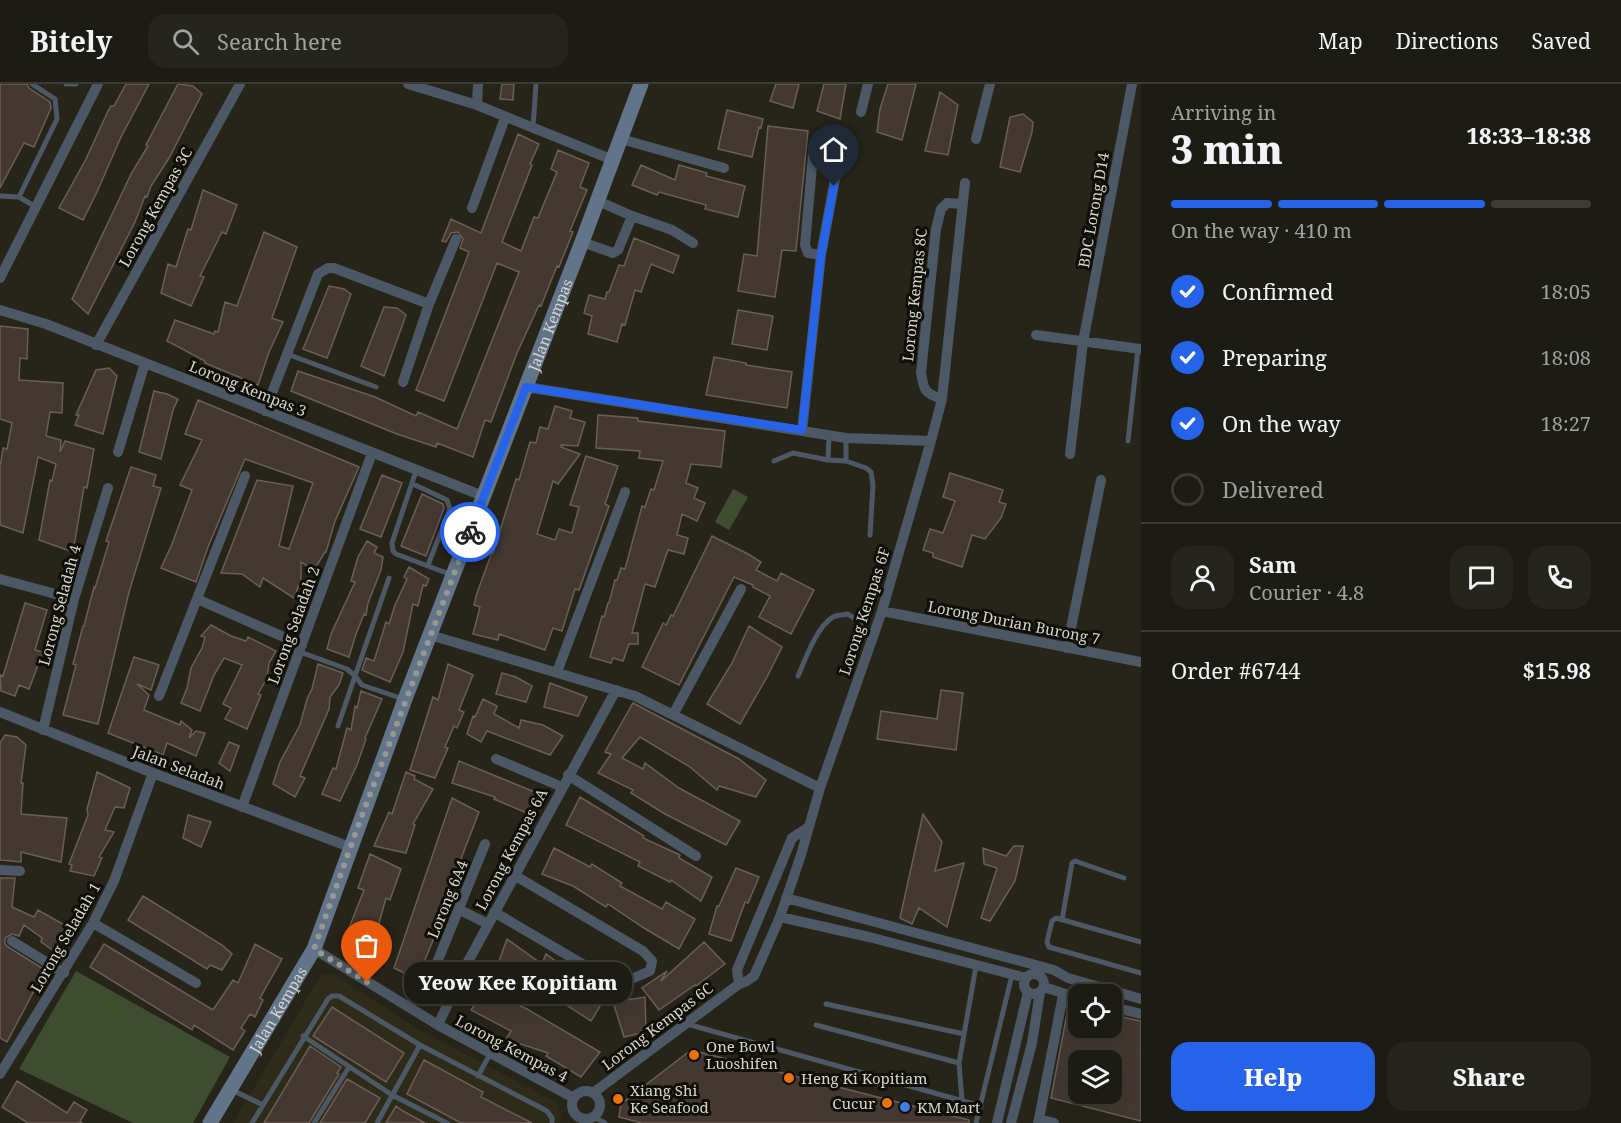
<!DOCTYPE html>
<html lang="en">
<head>
<meta charset="utf-8">
<style>
  :root { --surface:#1d1c14; --page:#25251d; --text:#f1f3f6; --muted:#a0a1a0; --line:#3b3a34; --accent:#2563eb }
  body { margin:0; font-family:"Noto Serif",serif; background:var(--page); color:var(--text); height:100vh; display:flex; flex-direction:column; font-size:22px; white-space:nowrap }
  * { box-sizing:border-box; margin:0 }
  p { font-size:20px; color:var(--muted) }
  .icon { flex:none; width:33px; height:33px; fill:none; stroke:currentColor; stroke-width:2; stroke-linecap:round; stroke-linejoin:round }
  .map { position:relative; flex:1; overflow:hidden }
  .side { display:flex; flex-direction:column; background:var(--surface); width:480px }
  .side>* { flex:none }
  .tools { position:absolute; left:1068px; top:900px; display:grid; gap:12px }
  .tools a { display:grid; place-items:center; width:54px; height:54px; border-radius:12px; background:var(--surface); box-shadow:0 6px 24px #0002,0 0 0 2px var(--line); font-size:30px }
  .pin { position:absolute; display:grid; place-items:center; width:51px; height:51px; color:#fff; margin:-62px -26px; border-radius:50% 50% 50% 0; rotate:-45deg; box-shadow:0 0 6px #0007 }
  .pin .icon { rotate:45deg }
  .courier { position:absolute; display:grid; place-items:center; width:60px; height:60px; margin:-30px; border:4px solid #2563eb; border-radius:50%; background:#fff; color:#222; box-shadow:0 2px 8px #0007 }
  .bubble { position:absolute; height:42px; border-radius:18px; background:var(--surface); box-shadow:0 6px 24px #0002,0 0 0 2px var(--line); font-size:20px; font-weight:800; line-height:42px; text-align:center }
  .summary em { font-style:normal; font-weight:800 }
  .summary div { display:flex; flex-direction:column-reverse }
  .summary { display:flex; align-items:center; justify-content:space-between; height:102px; padding:0 30px }
  h1 { font-size:39px; font-weight:800; line-height:45px }
  .bar { display:grid; grid-template-columns:repeat(4,1fr); gap:9px 6px; align-content:center; height:72px; padding:0 30px }
  .bar i { height:8px; border-radius:4px; background:var(--line) }
  .bar .current { background:var(--accent) }
  .bar p { grid-column:span 4 }
  .line { display:flex; align-items:center; gap:15px; padding:0 30px; border-top:2px solid var(--line) }
  .line div { flex:1 }
  .round { display:grid; place-items:center; flex:none; width:63px; height:63px; border-radius:18px; background:var(--page) }
  ol { padding:0 30px; list-style:none }
  li { display:flex; align-items:center; gap:18px; height:66px }
  li p { margin-inline-start:auto }
  li .icon { padding:6px; border-radius:50%; background:var(--accent); color:#fff; stroke-width:4 }
  li:last-child { color:var(--muted) }
  li i { width:33px; height:33px; border:3px solid var(--line); border-radius:50% }
  .button { display:flex; gap:12px; margin-top:auto; padding:12px 30px }
  .button a { flex:1; height:69px; border-radius:18px; background:var(--accent); color:#fff; font-size:24px; font-weight:800; line-height:69px; text-align:center }
  .button a+a { background:var(--page); color:var(--text) }
  header { display:flex; align-items:center; gap:36px; box-sizing:border-box; height:84px; padding:0 30px; background:var(--surface); border-bottom:2px solid var(--line) }
  header strong { font-size:28px }
  nav { display:flex; gap:33px; margin-inline-start:auto; font-size:21px }
  .search { width:420px; height:54px; background:var(--page); display:flex; align-items:center; gap:15px; box-sizing:border-box; padding:0 21px; border-radius:18px; color:var(--muted); font-size:22px }
  main { display:flex; flex:1; min-height:0 }
  .map>svg:first-child { display:block }
</style>
</head>
<body>
<header>
<strong>Bitely</strong>
<div class="search"><svg class="icon" aria-label="search" viewBox="0 0 24 24"><circle cx="10" cy="10" r="6"/><path d="M15 15l6 6"/></svg>Search here</div>
<nav><a>Map</a><a>Directions</a><a>Saved</a></nav>
</header>
<main>
<div class="map">
<svg width="1141" height="1039" viewBox="0 0 1141 1039">
  <rect width="100%" height="100%" fill="#27251a"/>
  <!-- built -->
  <path fill="#2f2b19" d="M333 890 416 944 556 1018 562 1034 560 1039H233L321 891Z"/>
  <!-- green -->
  <path fill="#3f4d2f" d="M733 405 748 413 729 446 715 438Z
    M76 887 230 973 193 1039H133L19 985Z"/>
  <!-- building -->
  <path fill="#443831" stroke="#6b5e57" stroke-width="1.5" fill-rule="evenodd" d="M0 0H27L29 4 50 18 51 24 34 63 24 59 0 104Z
    M126 0H149L121 53 97 108 83 136 59 124 86 75 108 27 111 22H114Z
    M178 0 193 2 202 10 169 74 151 102 147 113 145 112 135 138 88 230 72 215 131 90 148 62 146 61Z
    M502 0H514L513 16 500 15Z
    M776 0H799L793 24 770 17Z
    M824 0H846L840 35 817 27Z
    M888 0H916L902 56 877 48 880 25Z
    M940 8 958 21 948 71 925 67Z
    M727 26 763 35 761 44 759 43 752 73 718 65Z
    M1023 30 1033 38 1032 48 1020 88 1000 83 1010 33Z
    M768 42 808 47 796 167 782 166 775 213 738 207 744 170 757 172Z
    M518 50 539 60 530 80 532 81 502 158 521 167 534 133 538 134 557 88 551 85 558 66 589 79 580 103 587 106 570 147 573 148 559 183 557 182 541 222 539 221 517 269 491 338 485 336 473 373 437 359 436 363 397 350 291 307 298 287 375 313 416 332 418 328 457 345 519 188 497 179 444 317 416 306 469 168 460 164 463 155 458 148 451 149 446 158 442 157 451 135 481 149Z
    M641 81 675 96 679 81 707 89 706 92 745 102 738 133 705 125 706 121 659 108 657 111 632 101Z
    M203 106 237 121 226 150 222 148 200 192 204 193 191 222 161 209 168 180 176 183 188 145 191 146Z
    M264 148 297 163 272 234 283 238 269 268 258 301 205 279V277L167 257 175 236 214 250 215 247 218 248 225 218 237 222Z
    M634 154 679 172 673 189 651 180 641 208 635 206 625 241 622 240 617 258 588 250 592 232 584 229 589 211 605 215 607 208H609L619 181 624 182Z
    M329 202 344 205 351 210 327 274 303 265Z
    M384 223 397 224 406 231 384 292 361 282Z
    M738 226 773 232 767 266 732 260Z
    M0 242 28 245 27 275 20 274 19 296 63 299 62 329 50 328 46 352 61 356 60 368 65 357 94 365 87 404 84 403 73 468 39 456 50 396 52 397 56 380 38 373 23 449 0 441V383L3 364 7 365 12 339 0 335Z
    M714 273 746 279V281L792 288 787 324 706 311Z
    M109 284 117 292 103 350 75 341 79 331H76L96 286Z
    M154 307 167 310 178 315 173 326 161 375 139 368Z
    M198 316 359 383 335 437 326 468H325L314 486 301 478V501H299L294 514 263 494 260 503 242 490 221 489 257 396 293 402 279 462 289 465 313 399 245 375 208 463 196 498 161 484 172 460 192 406 180 401 202 356 185 350Z
    M555 322 572 327 570 334 585 338 578 362 561 361V363L580 370 558 400 553 397 537 450 555 456 559 445 572 449 579 423 570 421 586 372 618 382 605 420 609 422 579 506 575 505 562 547 553 544 545 566 499 550 498 556 473 550 480 523 474 521 477 509 492 468 493 469 516 395 519 396 530 358 536 359 540 343 548 345Z
    M598 331 638 334V337L725 347 721 383 691 380 686 399 698 404 694 414 705 419 697 437 682 430 677 451 688 454 684 470 668 466 655 503 645 500 632 549H638V560H629L623 577 613 574 611 579 590 573 602 532 604 533 608 519H609L615 496H617L621 484 625 485 642 422 645 423 651 405 654 406 663 377 639 374 640 367 596 364Z
    M131 383 156 391 153 402 161 404 129 508 98 640 63 631 76 581 73 580 83 542H84L94 503 95 504 109 458 106 457Z
    M950 389 1003 406 999 418 1006 420 1001 434 985 455 972 451 962 483 933 473V469L923 466 930 445 943 449 955 417 943 413Z
    M382 391 402 399 381 453 360 445Z
    M422 410 443 420 444 424 426 472 401 462Z
    M712 452 748 470 761 478 756 486 777 497 781 489 814 506 791 550 759 533 770 512 753 503V501L734 493 679 601 642 583 663 539 666 541 671 531 673 532Z
    M367 457 377 463 374 469 383 473 381 486 368 519 366 531 364 530 356 550 349 573 327 565 331 550 355 498 351 497 358 473Z
    M409 483 429 495 426 502 423 501 418 522 413 520 403 568 390 598 362 586 366 574 374 577 386 538 389 540 395 521 407 495 404 493Z
    M25 519 47 526 35 566 43 568 29 605 19 601 15 612 1 607 0 591 3 592Z
    M211 541 231 552 246 557 248 553 276 567 269 579 267 594 258 610 261 611 247 645 225 635 231 624 223 620 242 581 224 574 214 591 200 627 181 619 187 604 191 584 202 564 205 553 201 552Z
    M749 542 782 563 767 593 740 640 707 620 732 579Z
    M134 573 159 581 151 606 137 600 149 611 144 626 180 641 181 637 192 646 189 654 196 647 205 649 196 672 167 659 163 671 108 649Z
    M318 580 343 589 339 601 330 613 329 625 300 692 305 694 295 713 273 700 280 678 300 641 307 615 312 605Z
    M448 580 473 591 459 626 464 628 457 644 454 642 445 663 448 664 435 694 410 686 433 613 438 616Z
    M502 589 516 593 532 602 526 618 496 610Z
    M550 599 587 613 578 632 544 623Z
    M941 606 963 609 956 666 877 655 881 627 937 635Z
    M361 607 382 615 365 654 366 655 357 681 340 717 322 710 333 684 336 685 347 644 351 646 355 622 357 624Z
    M483 615 497 622 494 630 519 644 521 636 543 641 563 652 550 671 487 647 481 658 467 650 473 632 475 633Z
    M633 619 739 675 766 696 756 713 719 702 717 706 690 683 640 653 622 674 643 685 645 679 679 704 740 737 726 761 665 730 631 709 633 706 598 689 611 670 605 668Z
    M5 651 17 653 26 661 21 699H23L21 730 67 734 61 778 21 768V778L0 776V659Z
    M229 658 239 662 230 687 219 679Z
    M459 677 537 709 529 730 494 715 495 713 452 699Z
    M97 688 130 704 124 724 115 723 105 746 114 748 99 773 102 774 94 792 70 787 72 781 69 780 88 731 87 725Z
    M406 688 415 692 414 695 433 705 413 740 415 741 406 769 374 762 389 728 392 730Z
    M580 713 644 752 643 754 680 771 679 774 712 793 701 817 671 796 670 798 638 782 640 778 566 741Z
    M452 714 479 728 442 824 446 825 417 895 394 884Z
    M923 730 942 758 935 787 964 779 947 843 919 824 912 840 900 834Z
    M188 731 211 738 201 763 183 754Z
    M1014 762H1023L1015 797 990 837 981 834 997 784 984 780 983 764 1006 772Z
    M554 764 590 783 592 780 622 799 620 802 662 825 666 818 695 835 679 865 644 844 608 820 606 823 573 802 542 790Z
    M370 770 401 785 390 816 386 814 373 861 347 849 364 806 358 804Z
    M736 784 759 793 748 819 745 818 731 857 709 850 717 822H719Z
    M0 794H15L12 823 34 833 38 826 70 844 54 867 41 858 42 854 24 841 19 852 12 850 5 854V860L8 863 45 886 7 958 0 954Z
    M143 812 222 861 232 870 222 886 210 881 207 885 128 836Z
    M507 855 542 880 546 870 605 914 591 937 525 894 517 906 494 891Z
    M704 858 725 880 696 902 695 901 659 926 642 904 667 887 661 897Z
    M104 860 213 926 233 896 238 899 255 860 282 875 260 914 263 916 255 933 250 930 241 944 245 947 233 966 194 941 192 946 90 883Z
    M484 906 527 925 600 968 581 993 546 972 548 969 506 955 511 947 471 926Z
    M645 913 646 948 624 953 613 918Z
    M1069 919 1078 921V944H1112V931L1141 937V1037L1051 1014ZM1078 976H1112V1010H1078Z
    M332 923 404 969 386 998 313 952Z
    M310 962 341 983 337 989 339 990 309 1039H264Z
    M691 966 969 1036V1039H642L619 1033 621 1020Z
    M424 976 483 1008 481 1013 532 1039H461L407 1010Z
    M347 995 380 1014 365 1039H320Z
    M17 997 67 1029 74 1018 87 1026 80 1037 82 1039H28L2 1023Z
    M396 1022 403 1027 425 1039H386Z"/>
  <g fill="none" stroke-linecap="round" stroke-linejoin="round">
    <!-- lane -->
    <path stroke="#4d5866" stroke-width="5" d="M66 0H76
      M533 43 536 0
      M0 112 19 113 36 123
      M19 113 57 35 55 15 32 0
      M287 270 376 303
      M1128 357 1138 265
      M828 376 829 351
      M774 377 793 369 828 376 846 377 866 384 871 388 873 401 870 451
      M846 377V354
      M416 387 392 459 393 467 396 470 452 491
      M413 400 447 416 450 425 428 481
      M389 494 355 592 362 601 403 615
      M300 568 347 585 355 592 338 642
      M798 592C805 576 817 542 833 533 837 531 844 531 848 530L865 542 872 553
      M1062 836 1072 779 1075 777 1124 794
      M1141 858 1056 834 1052 837 1047 858 1049 863 1141 889
      M826 920 964 950
      M687 940 981 1022
      M816 941 959 979
      M303 952 392 1011 447 1039
      M478 992 490 970
      M232 1006 263 1021
      M962 1017 959 979 976 882
      M594 1033 605 1039
      M252 1039 328 915 332 912H339L420 961 547 1027 552 1034V1039
      M314 1039 349 983
      M377 1039 420 961
      M976 1039 1012 891"/>
    <!-- street -->
    <path stroke="#4d5866" stroke-width="10" d="M408 0 477 21 613 76
      M477 21 478 0
      M861 28 868 0
      M621 55 724 84
      M976 55 990 0
      M598 117 632 132
      M472 124 505 34
      M582 158 613 169 618 166 632 132 672 146 693 159
      M0 194 98 0
      M0 226 46 240 483 412
      M1036 251 1141 265
      M96 261 240 0
      M403 298 429 220
      M526 303 846 354 931 357
      M942 315C924 309 924 306 921 289L936 145 941 125 947 119 963 120
      M265 327 318 190 328 184H334L429 220 456 155
      M802 347 821 171 838 79 836 72 817 67 813 71 805 161 808 169 821 171
      M118 368 145 279
      M1070 370 1083 258 1132 0
      M0 495 74 515
      M197 515 302 561
      M882 527 1141 578
      M430 551 635 612 820 704
      M1067 564 1101 396
      M557 588 625 408
      M159 612 245 392
      M0 628 153 689 350 763
      M674 629 741 505
      M43 646 74 515 108 404
      M496 675 562 703
      M568 691 696 772
      M242 723 372 369
      M0 786 20 787
      M786 814 1054 886 1068 894 1141 915
      M460 826 488 840
      M494 828 608 895 624 898 650 887 652 877 643 867 514 791
      M780 833 869 853 1026 894
      M93 839 196 899
      M12 857 64 889
      M314 865 438 941 574 1014
      M436 881 485 760
      M1024 900a10 10 0 1 1 20 0a10 10 0 1 1-20 0Z
      M739 900 747 897 754 892 780 833 801 771 820 704 882 527 931 357 942 315 965 99
      M1044 903 1078 914
      M1112 923 1141 930
      M438 941 464 885 616 606
      M0 990 93 839 114 797 153 689
      M572 1021a14 14 0 1 1 28 0a14 14 0 1 1-28 0Z
      M593 1009 739 900 737 886 792 754 809 743
      M1039 1035 1063 911
      M997 1039 1028 908
      M1011 1039 1032 959 1040 908
      M1038 1039 1039 1035 1054 1039"/>
    <!-- secondary -->
    <path stroke="#62748a" stroke-width="15" id="s1" d="M210 1039 314 865 405 615 582 158 641 0"/>
  </g>
  <g fill="none" stroke-linecap="round" stroke-linejoin="round">
    <!-- done -->
    <path stroke="#99988f" stroke-width="6" stroke-dasharray="0 10.8" d="M367 898 314 865 358 742 470 448"/>
    <!-- route -->
    <path stroke="#2563eb" stroke-width="8" d="M470 448 526 303 802 346 821 171 834 102"/>
  </g>
  <!-- markers -->
  <g fill="#e8710a" stroke="#0f0e09" stroke-width="2">
    <circle cx="694" cy="971" r="6"/>
    <circle cx="789" cy="994" r="6"/>
    <circle cx="618" cy="1015" r="6"/>
    <circle cx="887" cy="1019" r="6"/>
  </g>
  <circle fill="#3f7fe0" stroke="#0f0e09" stroke-width="2" cx="905" cy="1023" r="6"/>
  <g text-anchor="middle" dominant-baseline="central" stroke-width="6" stroke-linejoin="round" paint-order="stroke">
    <!-- street labels -->
    <g font-size="15" fill="#d7d6ce" stroke="#0f0e09">
      <text transform="translate(155 123) rotate(-61)">Lorong Kempas 3C</text>
      <text transform="translate(1093 126) rotate(-80)">BDC Lorong D14</text>
      <text transform="translate(914 211) rotate(-84)">Lorong Kempas 8C</text>
      <text stroke="none"><textPath href="#s1" startOffset="870">Jalan Kempas</textPath></text>
      <text transform="translate(248 304) rotate(22)">Lorong Kempas 3</text>
      <text transform="translate(59 521) rotate(-75)">Lorong Seladah 4</text>
      <text transform="translate(864 527) rotate(-72)">Lorong Kempas 6F</text>
      <text transform="translate(1014 538) rotate(11)">Lorong Durian Burong 7</text>
      <text transform="translate(293 541) rotate(-70)">Lorong Seladah 2</text>
      <text transform="translate(179 683) rotate(21)">Jalan Seladah</text>
      <text transform="translate(511 765) rotate(-62)">Lorong Kempas 6A</text>
      <text transform="translate(447 815) rotate(-68)">Lorong 6A4</text>
      <text transform="translate(65 853) rotate(-60)">Lorong Seladah 1</text>
      <text stroke="none"><textPath href="#s1" startOffset="132">Jalan Kempas</textPath></text>
      <text transform="translate(657 942) rotate(-37)">Lorong Kempas 6C</text>
      <text transform="translate(512 964) rotate(28)">Lorong Kempas 4</text>
    </g>
    <!-- poi labels -->
    <g font-size="15" fill="#d7d6ce" stroke="#0f0e09" text-anchor="start">
      <text x="706" y="962">One Bowl<tspan x="706" dy="17">Luoshifen</tspan></text>
      <text x="801" y="994">Heng Ki Kopitiam</text>
      <text x="630" y="1006">Xiang Shi<tspan x="630" dy="17">Ke Seafood</tspan></text>
      <text x="875" y="1019" text-anchor="end">Cucur</text>
      <text x="917" y="1023">KM Mart</text>
    </g>
  </g>
</svg>
<div class="tools">
<a><svg class="icon" aria-label="locate" viewBox="0 0 24 24"><circle cx="12" cy="12" r="6"/><path d="M12 2v4M12 18v4M2 12h4M18 12h4"/></svg></a>
<a><svg class="icon" aria-label="layers" viewBox="0 0 24 24"><path d="M12 4l9 5-9 5-9-5zM3 14l9 5 9-5"/></svg></a>
</div>
<div class="pin" style="left:367px;top:898px;background:#ea580c"><svg class="icon" aria-label="bag" viewBox="0 0 24 24"><path d="M5 8h14l-1 12H6zM9 8a3 3 0 0 1 6 0"/></svg></div>
<div class="pin" style="left:834px;top:102px;background:#1f2937"><svg class="icon" aria-label="home" viewBox="0 0 24 24"><path d="M3 11l9-7 9 7M6 9v11h12V9"/></svg></div>
<div class="courier" style="left:470px;top:448px"><svg class="icon" aria-label="bike" viewBox="0 0 24 24"><circle cx="6" cy="16" r="4"/><circle cx="18" cy="16" r="4"/><path d="M6 16l4-8h5l3 8M10 8l3 8H6M13 5h3"/></svg></div>
<div class="bubble" style="left:404px;top:878px;width:228px">Yeow Kee Kopitiam</div>
</div>
<section class="side">
<div class="summary"><div><h1>3 min</h1><p>Arriving in</p></div><em>18:33–18:38</em></div>
<div class="bar"><i class="current"></i><i class="current"></i><i class="current"></i><i></i><p>On the way · 410 m</p></div>
<ol>
<li><svg class="icon" aria-label="check" viewBox="0 0 24 24"><path d="M5 12l5 5 9-10"/></svg>Confirmed<p>18:05</p></li>
<li><svg class="icon" aria-label="check" viewBox="0 0 24 24"><path d="M5 12l5 5 9-10"/></svg>Preparing<p>18:08</p></li>
<li><svg class="icon" aria-label="check" viewBox="0 0 24 24"><path d="M5 12l5 5 9-10"/></svg>On the way<p>18:27</p></li>
<li><i></i>Delivered</li>
</ol>
<div class="line" style="height:108px"><a class="round"><svg class="icon" aria-label="person" viewBox="0 0 24 24"><circle cx="12" cy="8" r="4"/><path d="M4 21q1-7 8-7t8 7"/></svg></a><div><b>Sam</b><p>Courier · 4.8</p></div><a class="round"><svg class="icon" aria-label="chat" viewBox="0 0 24 24"><path d="M4 5h16v11H9l-5 4z"/></svg></a><a class="round"><svg class="icon" aria-label="phone" viewBox="0 0 24 24"><path d="M5 4h4l2 5-3 2q2 4 5 5l2-3 5 2v4C11 20 4 13 5 4z"/></svg></a></div>
<div class="line" style="height:78px"><div>Order #6744</div><b>$15.98</b></div>
<div class="button"><a>Help</a><a>Share</a></div>
</section>
</main>
</body>
</html>
